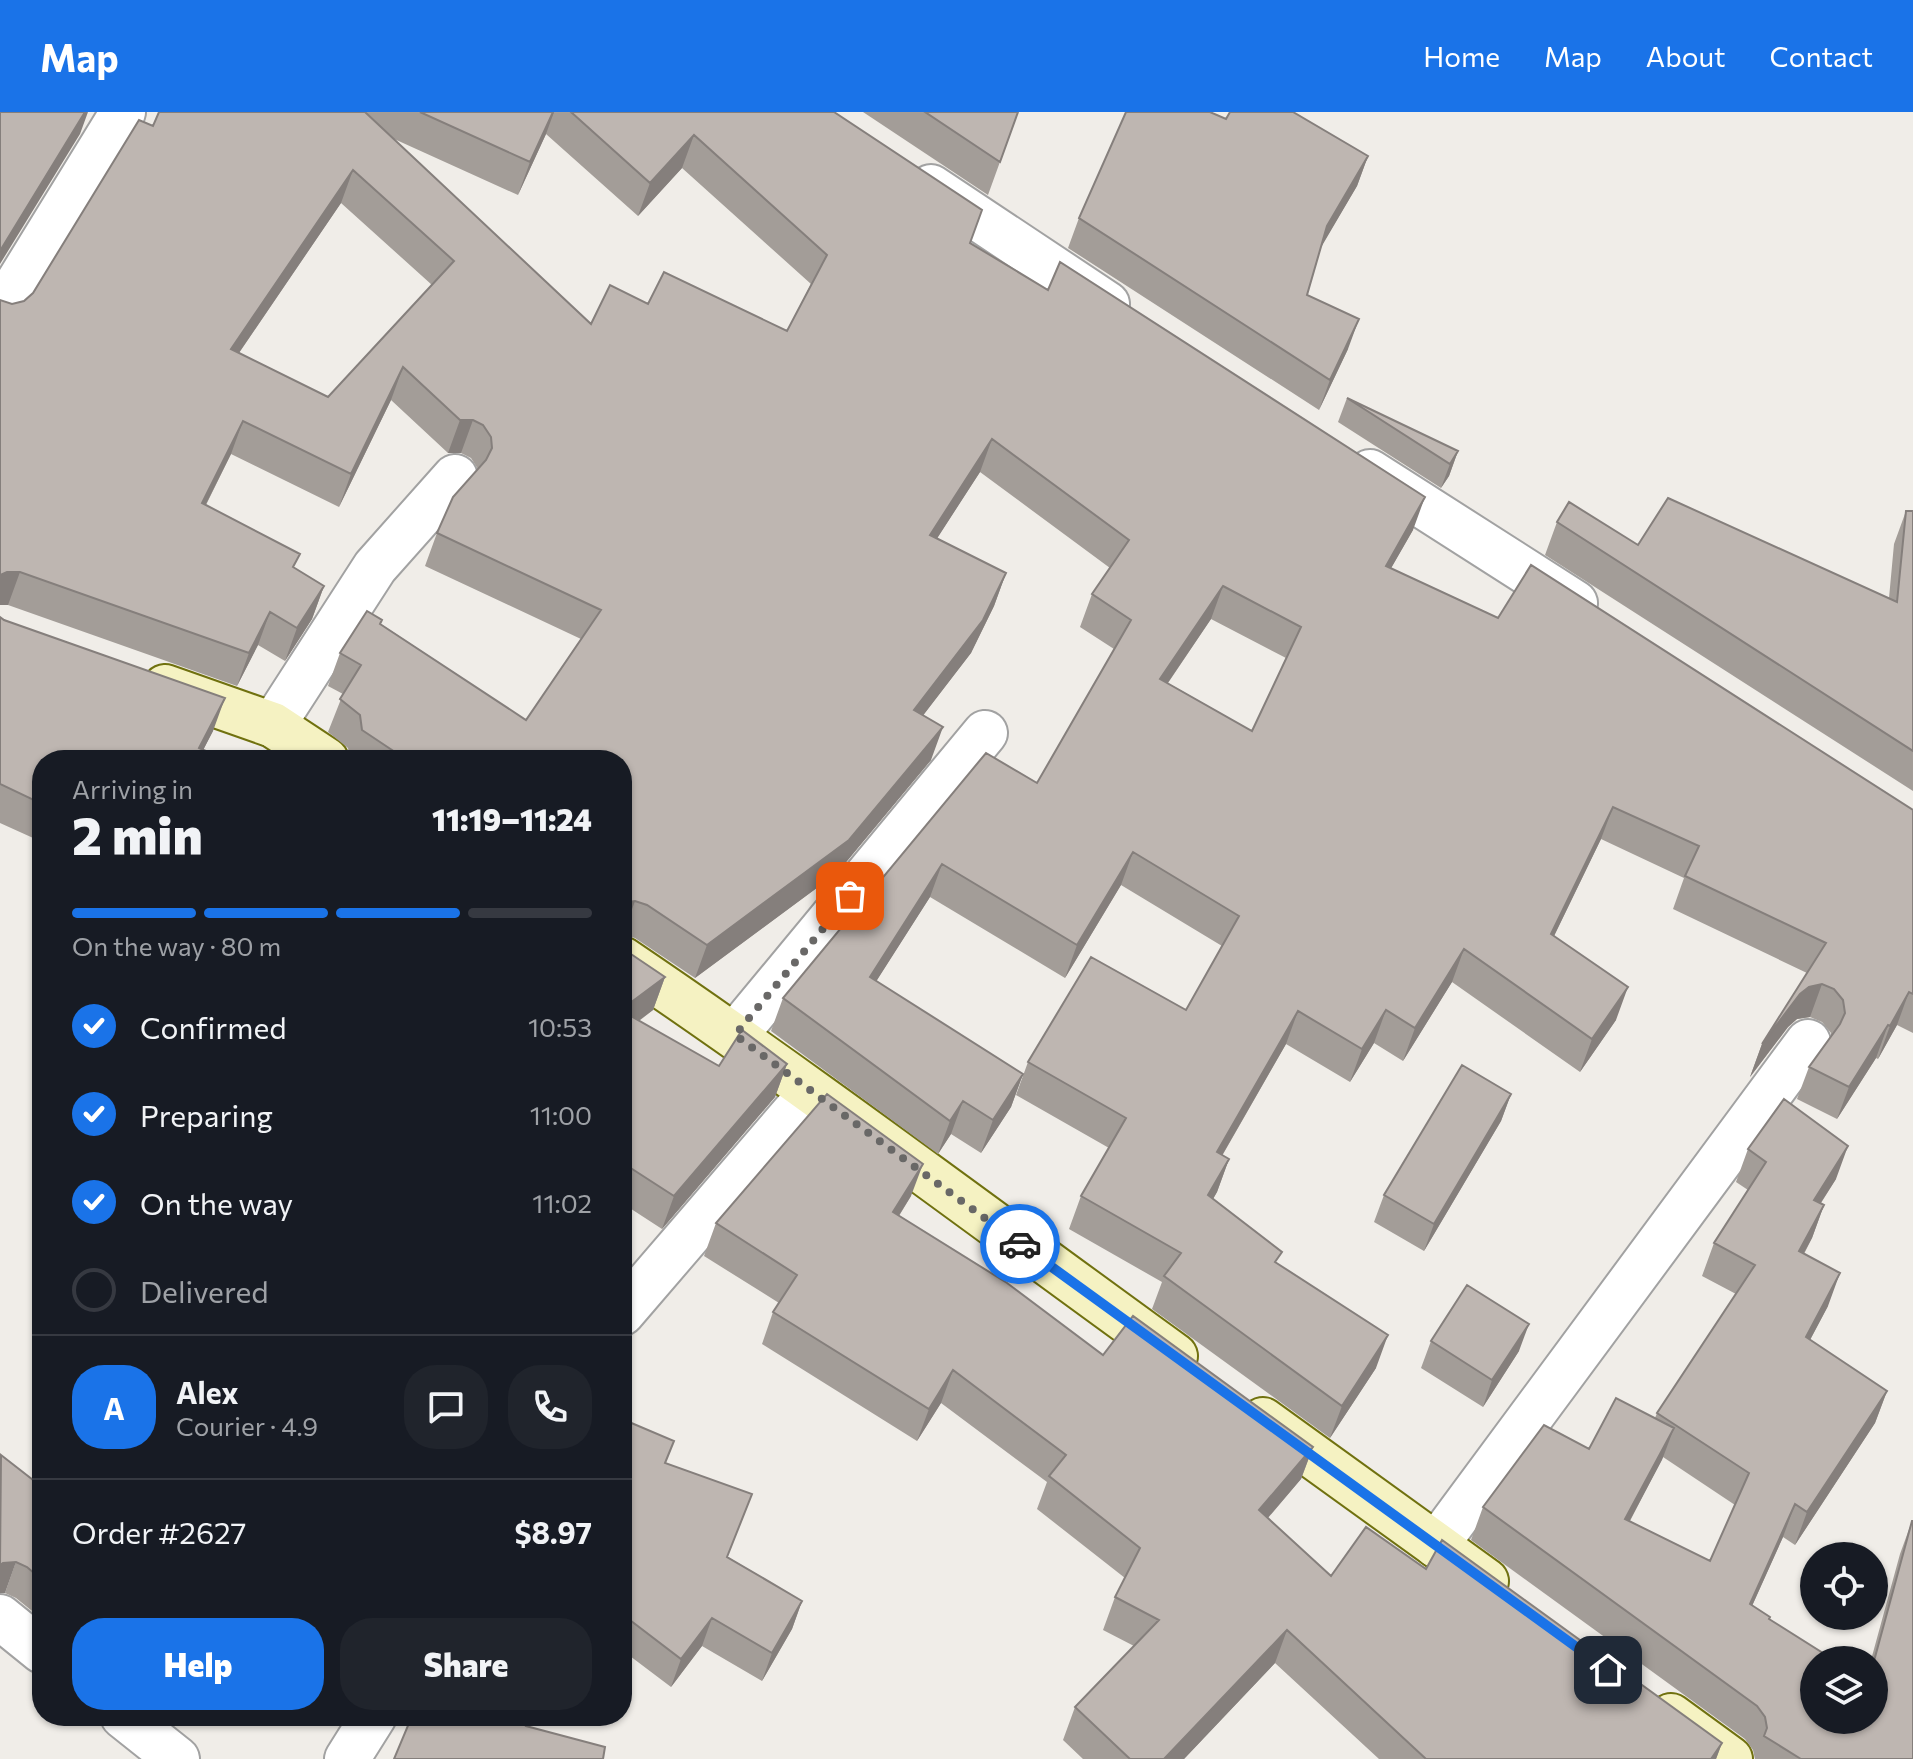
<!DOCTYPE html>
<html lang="en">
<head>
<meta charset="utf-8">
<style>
  :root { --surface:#171b24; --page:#20242c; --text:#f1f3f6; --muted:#9ea1a6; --line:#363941; --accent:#1a73e8 }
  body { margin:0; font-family:Commissioner,sans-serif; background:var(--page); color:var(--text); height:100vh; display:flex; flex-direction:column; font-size:30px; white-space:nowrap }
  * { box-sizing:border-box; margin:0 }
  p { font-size:26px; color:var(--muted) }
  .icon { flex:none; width:44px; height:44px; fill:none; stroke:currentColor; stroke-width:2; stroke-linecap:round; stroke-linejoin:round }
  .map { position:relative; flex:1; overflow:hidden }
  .drawer { position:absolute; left:32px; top:638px; width:600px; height:976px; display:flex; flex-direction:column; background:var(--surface); border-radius:32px; box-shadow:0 2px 6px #0004 }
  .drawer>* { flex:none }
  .controls { position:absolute; left:1800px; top:1430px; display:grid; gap:16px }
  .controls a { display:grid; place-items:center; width:88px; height:88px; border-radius:50%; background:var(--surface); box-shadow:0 2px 6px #0004; font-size:40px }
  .pin { position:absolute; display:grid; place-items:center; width:68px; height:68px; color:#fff; margin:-34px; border-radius:16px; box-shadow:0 4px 12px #0006 }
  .courier { position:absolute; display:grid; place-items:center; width:80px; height:80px; margin:-40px; border:6px solid #1a73e8; border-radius:50%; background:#fff; color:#222; box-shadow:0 2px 10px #0007 }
  .summary em { font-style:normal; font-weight:800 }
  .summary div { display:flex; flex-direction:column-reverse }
  .summary { display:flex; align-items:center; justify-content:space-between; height:136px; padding:0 40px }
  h1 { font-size:52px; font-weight:800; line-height:60px }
  .bar { display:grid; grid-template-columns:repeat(4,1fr); gap:12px 8px; align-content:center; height:96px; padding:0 40px }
  .bar i { height:10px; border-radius:6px; background:var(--line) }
  .bar .on { background:var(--accent) }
  .bar p { grid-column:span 4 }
  .line { display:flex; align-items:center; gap:20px; padding:0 40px; border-top:2px solid var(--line) }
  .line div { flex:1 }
  .round { display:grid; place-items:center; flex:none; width:84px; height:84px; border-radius:32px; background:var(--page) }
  ol { padding:0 40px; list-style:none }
  li { display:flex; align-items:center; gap:24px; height:88px }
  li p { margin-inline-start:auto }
  li .icon { padding:8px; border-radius:50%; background:var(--accent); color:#fff; stroke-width:4 }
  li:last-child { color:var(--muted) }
  li i { width:44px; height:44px; border:4px solid var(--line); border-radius:50% }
  .action { display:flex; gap:16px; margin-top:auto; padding:16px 40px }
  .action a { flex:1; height:92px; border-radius:32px; background:var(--accent); color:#fff; font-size:32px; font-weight:800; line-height:92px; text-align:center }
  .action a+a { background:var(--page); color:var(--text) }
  header { display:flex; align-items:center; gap:48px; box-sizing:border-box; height:112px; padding:0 40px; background:var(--accent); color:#fff }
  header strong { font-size:38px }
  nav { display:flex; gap:44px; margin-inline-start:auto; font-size:28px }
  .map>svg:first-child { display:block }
</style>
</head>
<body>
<header>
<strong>Map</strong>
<nav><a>Home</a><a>Map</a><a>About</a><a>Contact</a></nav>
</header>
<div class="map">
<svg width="1913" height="1647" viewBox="0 0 1913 1647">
  <rect width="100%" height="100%" fill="#f0ede8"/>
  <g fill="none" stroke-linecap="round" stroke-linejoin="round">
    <defs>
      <path id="street" d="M931 75 1107 192
        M0 200 123 0
        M1370 360 1575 491
        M273 613 375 455 455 365
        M735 923 985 621
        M622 1201 811 981
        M1436 1433 1808 930
        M0 1505 42 1539
        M123 1604 177 1647
        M347 1647 374 1604"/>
      <path id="secondary" d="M165 575 273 613 326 648
        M622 847C810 974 991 1111 1175 1244
        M1263 1308 1486 1469
        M1671 1604 1730 1647"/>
    </defs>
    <!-- street casing -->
    <use href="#street" stroke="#a2a2a2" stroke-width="48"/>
    <!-- secondary casing -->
    <use href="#secondary" stroke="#70710f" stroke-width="48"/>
    <!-- street -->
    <use href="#street" stroke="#fff" stroke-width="44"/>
    <!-- secondary -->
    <use href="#secondary" stroke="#f5f2c2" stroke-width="44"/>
  </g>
  <!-- wall -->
  <path fill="#a39d98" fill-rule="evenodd" d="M159 0H834L970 131 1413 418 1391 456 1913 698V921L1897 913 1878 947 1876 946 1837 1007 1797 987 1809 955 1831 924V921L1822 910 1810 905 1797 907 1788 915 1750 965 1762 932 1807 861 1673 797 1684 766 1601 727 1554 824 1616 908 1580 960 1452 870 1403 949 1374 931 1350 970 1286 932 1222 1044 1229 1047 1217 1080 1213 1087 1278 1152 1376 1256 1330 1326 1152 1197 1162 1170 1069 1117 1081 1084 1109 1036 1016 983 1028 950 1186 898 1222 834 1121 773 1065 866 930 785 876 869 1023 962 1011 995 981 1041 951 1022 938 1042 771 919 783 886 1037 671 1114 537 1080 515 1092 482 1110 456 980 360 937 426 1006 461 994 494 971 541 923 603 931 648 837 761 695 866 635 826 622 822V648H350L348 636 328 620 343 582 328 574 340 541 381 512 526 608 581 527 425 454 437 421 478 357 471 346 461 341H448L391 288 339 395 231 342 206 393 295 456 324 474 312 507 285 549 258 533 237 574 8 493 12 192 24 189 33 181 153 14ZM546 22 638 104 682 56 811 172 787 219 648 192 591 212 392 26 518 83ZM341 91 432 173 328 285 239 241ZM1211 507 1286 546 1252 619 1168 571Z
    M863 0H1018L988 83Z
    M1226 7 1368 44 1357 74 1320 136 1307 183 1348 237 1319 298 1068 136 1079 106Z
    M1347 286 1458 339 1449 364 1441 376 1338 310Z
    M1906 399H1913V679L1545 443 1557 410 1638 433 1889 486 1894 432Z
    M0 505 213 619 203 638 42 648V730L0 711Z
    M622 836 665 865 653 898 639 909 719 954 787 952 775 985 662 1117 622 1091Z
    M1511 982 1501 1009 1424 1139 1374 1110 1384 1083Z
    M1748 1037 1836 1067 1821 1091 1824 1093 1812 1126 1804 1142 1828 1194 1810 1228 1887 1279 1875 1311 1795 1433 1783 1425 1752 1494 1769 1508 1874 1608V1548H1871L1900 1442 1912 1409 1913 1647H1755L1753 1638 1745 1627 1471 1428 1483 1395 1589 1337 1655 1306 1657 1301 1736 1182 1702 1164 1714 1131 1748 1078 1736 1070ZM1663 1345 1735 1393 1710 1449 1630 1409Z
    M911 1084 899 1104 1103 1243 1313 1335 1301 1367 1268 1406 1331 1464 1426 1457 1722 1631 1716 1647H1379L1275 1551 1184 1647H1083L1063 1628 1075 1595 1134 1534 1103 1518 1115 1485 1125 1466 1037 1397 1047 1370 941 1291 917 1329 762 1232 773 1200 779 1191 704 1144 716 1111Z
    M1431 1229 1519 1239 1483 1295 1421 1256Z
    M622 1307 666 1351 728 1445 802 1489 792 1517 762 1569 702 1534 671 1575 622 1538Z
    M42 1375V1507L16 1486 5 1481Z
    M163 1604H180L172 1611Z"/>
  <!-- shaded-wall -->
  <path fill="#857f7c" d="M85 0H88L80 22 0 152V139Z
    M553 0H554L546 22 518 83 530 50Z
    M694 23 682 56 638 104 650 71Z
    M1368 44 1357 74 1316 144 1327 114Z
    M353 58 341 91 219 270 231 237Z
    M1359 207 1348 237 1319 298 1330 268Z
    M403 255 391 288 339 395 351 362Z
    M460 308H473L461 341H448Z
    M243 309 231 342 190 424 202 391Z
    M992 327 980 360 918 456 930 423Z
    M1458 339 1449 364 1441 376 1450 352Z
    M1425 385 1413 418 1374 486 1386 454Z
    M7 460H20L8 493H0V463Z
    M1006 461 994 494 971 541 902 631 914 598Z
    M324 474 312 507 285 549 297 516Z
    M1223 474 1211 507 1148 600 1160 567Z
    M270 500 258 533 237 574 249 541Z
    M225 586 213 619 198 648 199 636Z
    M943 615 931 648 837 761 695 866 707 833Z
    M1613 695 1601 727 1539 855 1551 822Z
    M1133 740 1121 773 1065 866 1077 833Z
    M942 752 930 785 858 898 870 865Z
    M635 789 623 822H622V795L623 792Z
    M1464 837 1452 870 1403 949 1415 916Z
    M665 865 653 898 622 921V897Z
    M1822 872 1810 905 1797 907 1788 915 1750 965 1762 932 1800 882 1809 875Z
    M1628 875 1616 908 1580 960 1592 927Z
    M1909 880 1897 913 1878 947 1890 914Z
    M1386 898 1374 931 1350 970 1362 937Z
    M1298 899 1286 932 1205 1073 1217 1040Z
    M1888 913 1876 946 1837 1007 1849 975Z
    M787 952 775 985 662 1117 674 1084Z
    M1023 962 1011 995 981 1041 993 1008Z
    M1511 982 1501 1009 1424 1139 1434 1112Z
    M963 989 951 1022 938 1042 950 1009Z
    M1848 1034 1836 1067 1802 1120 1814 1088Z
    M1229 1047 1217 1080 1196 1116 1208 1083Z
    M923 1052 911 1084 881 1132 893 1100Z
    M1824 1093 1812 1126 1787 1172 1799 1139Z
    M1840 1161 1828 1194 1794 1258 1806 1225Z
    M1529 1212 1519 1239 1483 1295 1492 1268Z
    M1388 1223 1376 1256 1330 1326 1342 1294Z
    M953 1258 941 1291 917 1329 929 1297Z
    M1887 1279 1875 1311 1795 1433 1807 1400Z
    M1674 1316 1662 1348 1613 1440 1625 1407Z
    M1313 1335 1301 1367 1247 1430 1259 1398Z
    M1795 1392 1783 1425 1738 1525 1750 1492Z
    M16 1450 5 1481H0V1453L3 1451Z
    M802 1489 792 1517 762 1569 772 1541Z
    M712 1506 702 1534 671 1575 681 1547Z
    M1287 1518 1275 1551 1184 1647H1164Z
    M1722 1631 1716 1647H1711Z"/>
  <!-- building -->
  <path fill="#beb6b1" stroke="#857f7c" stroke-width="2" fill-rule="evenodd" d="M0 0H85L0 139Z
    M159 0H365L591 212 610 173 648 192 664 160 787 219 827 143 694 23 650 71 571 0H834L982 98 970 131 1048 178 1060 150 1425 385 1386 454 1498 506 1531 453 1913 698V882L1909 880 1890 914 1888 913 1849 975 1809 955 1840 912 1845 901 1843 888 1834 877 1822 872 1809 875 1800 882 1762 932 1826 831 1685 764 1699 734 1613 695 1551 822 1628 875 1592 927 1464 837 1415 916 1386 898 1362 937 1298 899 1217 1040 1229 1047 1208 1083 1282 1140 1275 1150 1388 1223 1342 1294 1164 1164 1181 1141 1081 1084 1126 1006 1028 950 1091 845 1186 898 1239 804 1133 740 1077 833 942 752 870 865 1023 962 993 1008 963 989 950 1009 783 886 986 641 1037 671 1131 508 1092 482 1129 428 992 327 930 423 1006 461 983 508 914 598 943 615 849 728 707 833 647 793 635 789 622 791V648H407L362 618 360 603 340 587 361 553 340 541 367 499 382 508 380 512 526 608 601 498 437 421 453 385 486 348 492 336 491 325 483 313 473 308H460L403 255 351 362 243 309 202 391 300 442 293 455 324 474 297 516 270 500 249 541 20 460H7L0 463V188L12 192 24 189 33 181 139 8 153 14ZM353 58 454 149 328 285 231 237ZM1223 474 1301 515 1252 619 1160 567Z
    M420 0H553L530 50Z
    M925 0H1018L1000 50Z
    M1126 0H1210L1226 7 1230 0H1293L1368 44 1327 114 1307 183 1359 207 1330 268 1079 106Z
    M1347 286 1458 339 1450 352Z
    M1668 386 1897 490 1906 399H1913V639L1557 410 1569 390 1638 433Z
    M0 505 4 508 225 586 199 636 226 648H42V692L0 672Z
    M622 836 665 865 622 897Z
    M622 899 719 954 742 918 787 952 674 1084 629 1055 627 1057 622 1054Z
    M1462 953 1511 982 1434 1112 1384 1083Z
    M827 982 923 1052 893 1100 1007 1171 1103 1243 1133 1204 1313 1335 1259 1398 1331 1464 1366 1415 1426 1457 1442 1428 1722 1631 1711 1647H1426L1287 1518 1164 1647H1130L1075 1595 1159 1508 1115 1485 1140 1436 1049 1364 1066 1343 953 1258 929 1297 773 1200 797 1163 716 1111Z
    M1784 987 1848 1034 1814 1088 1824 1093 1799 1139 1840 1161 1806 1225 1887 1279 1807 1400 1795 1392 1750 1492 1770 1505 1769 1507 1834 1548H1814V1608H1874V1549L1912 1409H1913V1647H1801L1764 1624 1767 1616 1765 1605 1757 1594 1483 1395 1544 1313 1589 1337 1616 1286 1674 1316 1625 1407 1710 1449 1749 1361 1657 1301 1755 1153 1714 1131 1766 1050 1748 1037Z
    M1467 1173 1529 1212 1492 1268 1431 1229Z
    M622 1307 674 1329 665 1351 752 1382 727 1445 802 1489 772 1541 712 1506 681 1547 622 1502Z
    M1 1343 42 1375V1468L27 1455 16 1450 3 1451 0 1453Z
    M412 1604H530L526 1614 605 1635 603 1647H394Z"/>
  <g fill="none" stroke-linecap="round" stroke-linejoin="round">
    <!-- done -->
    <path stroke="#696867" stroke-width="8" stroke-dasharray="0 14.4" d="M850 784 735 923 1020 1132"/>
    <!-- route -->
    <path stroke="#1a73e8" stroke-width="10" d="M1020 1132 1608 1558"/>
  </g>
</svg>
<div class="controls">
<a><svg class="icon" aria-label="locate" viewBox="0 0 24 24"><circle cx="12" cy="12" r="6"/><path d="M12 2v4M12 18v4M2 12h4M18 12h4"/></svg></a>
<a><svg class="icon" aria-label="layers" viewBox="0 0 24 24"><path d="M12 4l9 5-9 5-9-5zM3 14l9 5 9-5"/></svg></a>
</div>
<div class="pin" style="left:850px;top:784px;background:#ea580c"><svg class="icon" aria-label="bag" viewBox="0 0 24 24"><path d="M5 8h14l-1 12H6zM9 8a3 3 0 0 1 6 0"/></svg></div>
<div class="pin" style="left:1608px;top:1558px;background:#1f2937"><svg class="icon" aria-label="home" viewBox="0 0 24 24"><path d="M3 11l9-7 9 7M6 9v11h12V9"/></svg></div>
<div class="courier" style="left:1020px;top:1132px"><svg class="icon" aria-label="car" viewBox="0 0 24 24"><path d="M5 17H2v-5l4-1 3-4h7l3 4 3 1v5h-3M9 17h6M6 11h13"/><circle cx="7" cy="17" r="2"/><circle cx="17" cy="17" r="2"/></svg></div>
<section class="drawer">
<div class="summary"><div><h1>2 min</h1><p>Arriving in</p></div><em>11:19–11:24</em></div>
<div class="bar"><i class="on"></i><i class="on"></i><i class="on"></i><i></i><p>On the way · 80 m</p></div>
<ol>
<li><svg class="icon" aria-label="check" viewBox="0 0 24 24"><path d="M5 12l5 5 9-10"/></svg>Confirmed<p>10:53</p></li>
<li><svg class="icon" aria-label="check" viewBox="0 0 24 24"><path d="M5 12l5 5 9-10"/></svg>Preparing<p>11:00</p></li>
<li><svg class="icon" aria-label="check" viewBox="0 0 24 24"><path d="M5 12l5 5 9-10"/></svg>On the way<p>11:02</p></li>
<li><i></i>Delivered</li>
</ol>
<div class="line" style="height:144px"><b class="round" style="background:var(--accent);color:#fff">A</b><div><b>Alex</b><p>Courier · 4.9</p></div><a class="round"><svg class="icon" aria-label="chat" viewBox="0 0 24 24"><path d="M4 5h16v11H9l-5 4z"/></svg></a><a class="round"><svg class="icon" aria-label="phone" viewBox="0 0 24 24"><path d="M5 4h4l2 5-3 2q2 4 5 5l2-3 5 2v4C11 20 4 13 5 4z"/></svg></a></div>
<div class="line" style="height:104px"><div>Order #2627</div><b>$8.97</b></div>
<div class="action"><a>Help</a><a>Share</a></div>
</section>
</div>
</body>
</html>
